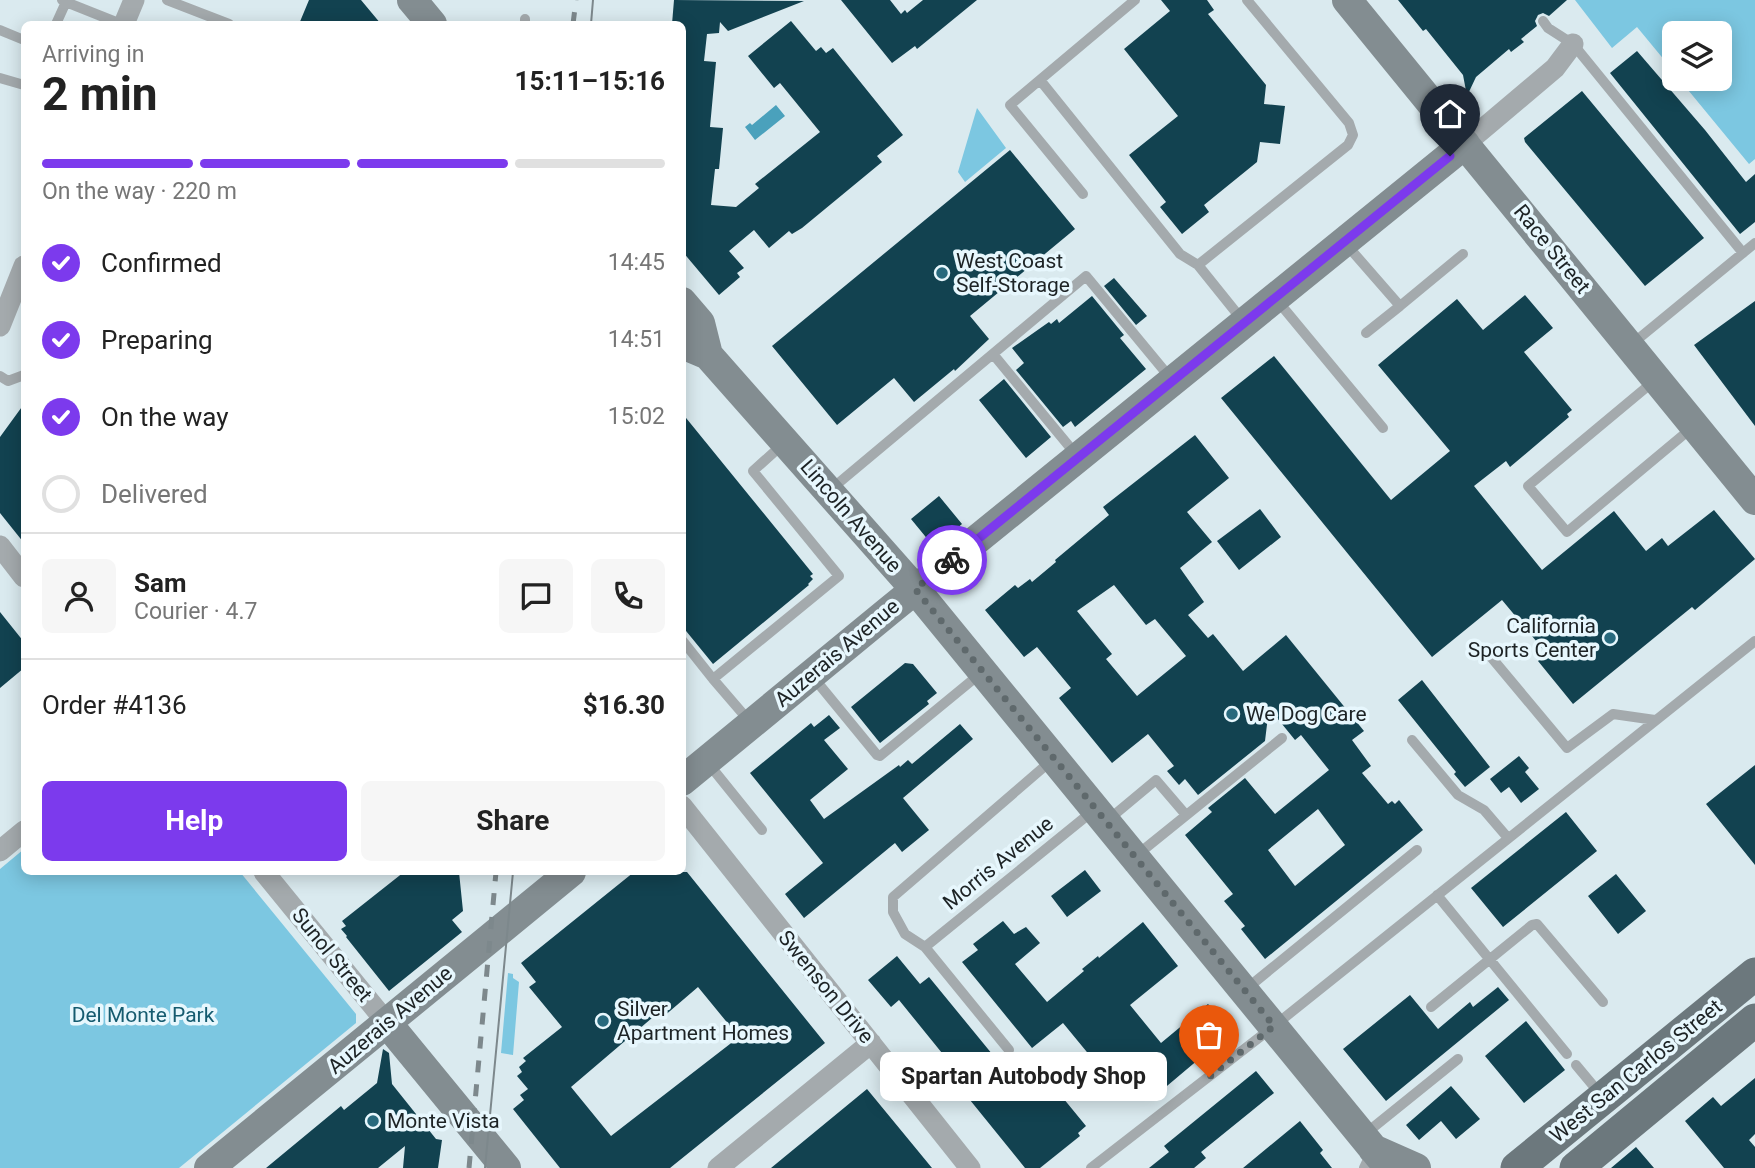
<!DOCTYPE html>
<html lang="en">
<head>
<meta charset="utf-8">
<style>
  :root { --surface:#fff; --page:#f6f6f6; --text:#222; --muted:#767676; --line:#e0e0e0; --accent:#7c3aed }
  body { margin:0; font-family:Roboto,sans-serif; background:var(--page); color:var(--text); height:100vh; display:flex; flex-direction:column; font-size:26px; white-space:nowrap }
  * { box-sizing:border-box; margin:0 }
  p { font-size:23px; color:var(--muted) }
  .icon { flex:none; width:38px; height:38px; fill:none; stroke:currentColor; stroke-width:2; stroke-linecap:round; stroke-linejoin:round }
  .map { position:relative; flex:1; overflow:hidden }
  .panel { position:absolute; left:21px; top:21px; width:665px; height:854px; display:flex; flex-direction:column; background:var(--surface); border-radius:10px; box-shadow:0 4px 18px #0003 }
  .panel>* { flex:none }
  .buttons { position:absolute; left:1662px; top:21px; display:grid; gap:14px }
  .buttons a { display:grid; place-items:center; width:70px; height:70px; border-radius:10px; background:var(--surface); box-shadow:0 4px 18px #0003; font-size:35px }
  .pin { position:absolute; display:grid; place-items:center; width:60px; height:60px; color:#fff; margin:-72px -30px; border-radius:50% 50% 50% 0; rotate:-45deg; box-shadow:0 0 7px #0007 }
  .pin .icon { rotate:45deg }
  .courier { position:absolute; display:grid; place-items:center; width:70px; height:70px; margin:-35px; border:5px solid #7c3aed; border-radius:50%; background:#fff; color:#222; box-shadow:0 2px 9px #0007 }
  .bubble { position:absolute; height:49px; border-radius:10px; background:var(--surface); box-shadow:0 4px 18px #0003; font-size:23px; font-weight:700; line-height:49px; text-align:center }
  .summary em { font-style:normal; font-weight:700 }
  .summary div { display:flex; flex-direction:column-reverse }
  .summary { display:flex; align-items:center; justify-content:space-between; height:119px; padding:0 21px }
  h1 { font-size:46px; font-weight:700; line-height:52px }
  .bar { display:grid; grid-template-columns:repeat(4,1fr); gap:10px 7px; align-content:center; height:84px; padding:0 21px }
  .bar i { height:9px; border-radius:5px; background:var(--line) }
  .bar .selected { background:var(--accent) }
  .bar p { grid-column:span 4 }
  .line { display:flex; align-items:center; gap:18px; padding:0 21px; border-top:2px solid var(--line) }
  .line div { flex:1 }
  .round { display:grid; place-items:center; flex:none; width:74px; height:74px; border-radius:10px; background:var(--page) }
  ol { padding:0 21px; list-style:none }
  li { display:flex; align-items:center; gap:21px; height:77px }
  li p { margin-inline-start:auto }
  li .icon { padding:7px; border-radius:50%; background:var(--accent); color:#fff; stroke-width:4 }
  li:last-child { color:var(--muted) }
  li i { width:38px; height:38px; border:4px solid var(--line); border-radius:50% }
  .button { display:flex; gap:14px; margin-top:auto; padding:14px 21px }
  .button a { flex:1; height:80px; border-radius:10px; background:var(--accent); color:#fff; font-size:28px; font-weight:700; line-height:80px; text-align:center }
  .button a+a { background:var(--page); color:var(--text) }
  .map>svg:first-child { display:block }
</style>
</head>
<body>
<div class="map">
<svg width="1755" height="1168" viewBox="0 0 1755 1168">
  <rect width="100%" height="100%" fill="#daeaef"/>
  <!-- green -->
  <path fill="#7cc7e1" d="M1575 0H1755V159L1749 164 1679 79H1720V33H1675V73L1637 27 1612 48Z
    M977 108 1006 148 965 182 958 172Z
    M24 849V872H240L356 1014V1023L179 1168H0V869Z
    M508 973 513 974V978L519 982 513 1055 501 1053Z"/>
  <!-- water -->
  <path fill="#4aa1bc" d="M776 105 785 116 755 140 745 127 750 123 752 125Z"/>
  <!-- building -->
  <path fill="#124250" fill-rule="evenodd" d="M309 0H361L381 24H299Z
    M674 0 804 1 728 31 720 22 719 33 707 34 704 61 716 62 710 127 723 128 719 169H715L711 205 736 207 759 188 755 184 820 132 780 83 774 88 748 56 791 21 816 51 821 47 826 53 833 48 903 135 877 156 882 162 802 228 792 234 789 231 769 248 754 230 729 251 744 268 737 273 740 277 719 295 682 251V24H672Z
    M841 0H890L901 14 905 10 907 13 923 0H977L917 49 915 46 892 63Z
    M1161 0H1207L1214 10 1208 14 1266 85 1264 104 1285 106 1280 144 1260 142 1257 162 1204 205 1209 212 1182 234 1160 207 1166 202 1129 155 1178 116 1124 49 1170 11Z
    M1398 0H1567L1549 16 1543 13 1538 15 1535 21 1537 26 1521 39 1524 42 1511 52 1509 49 1476 77 1467 96 1463 75 1426 29 1423 31Z
    M1637 51 1705 130 1746 182 1755 174V222L1740 234 1610 73Z
    M1582 91 1704 238 1645 286 1525 142 1524 138Z
    M1010 150 1075 229 970 316 989 339 955 371 954 369 914 402 894 378 837 425 772 346Z
    M1114 278 1147 316 1136 325 1104 286Z
    M1525 295 1553 328 1524 352 1572 410 1567 414 1569 417 1510 467 1506 461 1474 486 1542 570 1614 511 1646 551 1662 538 1668 546 1714 510 1755 559 1695 610 1692 607 1573 704 1538 661 1547 654 1502 600 1432 657 1221 398 1274 356 1391 500 1450 451 1378 365 1457 299 1483 330Z
    M1092 296 1124 335 1120 338 1146 369 1075 427 1071 421 1063 427 1016 370 1024 363 1012 348 1049 322 1051 324 1057 319 1059 323Z
    M1755 301V426L1694 345Z
    M1004 379 1051 437 1026 458 979 400Z
    M24 404V543L0 513V437Z
    M682 413 813 574 810 576 813 579 808 584 809 585 713 664 682 626Z
    M1195 435 1229 478 1187 512 1212 542 1180 568 1204 602 1188 615 1208 638 1213 634 1243 671 1286 635 1364 731 1352 740 1371 766 1362 773 1388 804 1392 801 1395 804 1399 800 1423 830 1265 959 1241 929 1245 926 1224 901 1233 894 1185 835 1212 812 1208 808 1245 778 1275 814 1329 770 1301 735 1295 740 1269 708 1265 741 1198 795 1185 779 1179 785 1167 771 1174 766 1148 734 1112 763 1059 698 1071 688 1037 647 1024 657 985 610 1015 585 1018 588 1030 579 1032 582 1056 562 1055 560 1109 515 1103 507ZM1114 585 1146 625 1155 619 1186 656 1137 696 1106 659 1112 654 1077 611ZM1318 809 1345 845 1295 886 1268 850Z
    M939 496 962 524 934 547 911 519Z
    M1260 509 1281 537 1239 570 1217 541Z
    M0 612 24 642V668L0 688Z
    M905 663 913 664 937 693 927 701 929 704 880 743 851 707Z
    M1422 680 1490 767 1465 787 1454 774 1456 772 1398 700Z
    M829 715 840 728 824 740 848 769 810 800 824 819 899 765 900 767 908 760 912 764 960 724 973 739 903 798 929 830 902 852 895 843 804 918 785 894 823 863 750 773 811 723 814 727Z
    M1519 756 1529 768 1525 772 1539 789 1521 803 1509 787 1501 793 1490 779Z
    M1755 765V865L1706 804Z
    M1566 812 1597 851 1503 927 1471 888Z
    M1085 870 1101 891 1067 917 1051 896Z
    M404 872H459L463 911 452 920 462 932 389 991 346 937 347 936 341 929 346 926 342 921Z
    M634 872H687L825 1043 670 1168H560L513 1109 524 1100 520 1095 528 1089 517 1076 522 1072 519 1067 526 1061 523 1058 562 1027 529 987 536 982 521 963ZM698 987 739 1037 611 1136 571 1087 659 1012 663 1017Z
    M1616 874 1646 911 1618 934 1588 896Z
    M1003 921 1014 934 1026 927 1040 943 1015 964 1047 1002 1084 971 1082 969 1098 956 1099 958 1143 922 1178 966 1130 1005 1161 1043 1208 1004 1231 1032 1161 1091 1130 1054 1105 1074 1063 1023 1032 1048 962 962 978 950 973 944Z
    M897 956 920 984 929 977 1006 1071 1027 1054 1086 1126 1078 1133 1080 1136 1040 1168H1025L970 1100 976 1095 899 1000 891 1007 868 980Z
    M1498 987 1509 1000 1386 1101 1343 1049 1410 995 1438 1029 1470 1002 1473 1007Z
    M1526 1021 1565 1070 1524 1103 1485 1056Z
    M383 1049 389 1053 392 1084 436 1139 442 1140 438 1168H403L405 1146 378 1168H266L341 1106 344 1110 377 1083Z
    M1256 1071 1274 1093 1201 1152 1206 1158 1194 1168H1149L1169 1152 1164 1146Z
    M1755 1078V1134L1749 1140 1755 1147V1168H1724L1685 1121 1713 1097 1721 1106Z
    M1451 1086 1480 1119 1456 1139 1441 1121 1419 1140 1406 1125Z
    M867 1089 932 1168H771Z
    M1300 1121 1323 1150 1320 1153 1332 1168H1243Z
    M1636 1147 1654 1168H1611Z"/>
  <g fill="none" stroke-linecap="round" stroke-linejoin="round">
    <!-- lane -->
    <path stroke="#a4aaad" stroke-width="10" d="M167 0 229 24
      M66 2 121 24
      M1543 21 1548 28 1573 44 1743 253
      M56 24 66 2 62 0
      M525 24V19
      M0 30 24 40
      M0 78 24 85
      M1040 80 1180 254 1198 265
      M1083 194 1010 105 1135 0
      M1345 243 1400 306 1366 333
      M1276 299 1383 428
      M1400 306 1463 254
      M1243 321 1198 265 1348 145 1353 135 1349 123 1247 0
      M1632 344 1755 243
      M993 354 1078 457
      M0 376 8 381 24 375
      M1654 381 1528 486 1567 532 1694 426
      M829 491 1086 276 1172 380
      M682 640 713 679 839 576 753 471 783 444
      M1486 651 1567 748 1613 714 1655 720
      M813 677 877 755 880 756 981 673
      M713 679 750 722
      M1412 740 1458 795 1484 810 1508 838
      M708 763 762 830
      M1108 820 1156 780 1186 815
      M1137 855 1282 738
      M1437 895 1567 1054
      M925 947 1094 810
      M1245 990 1417 850
      M1431 1007 1532 925 1537 924 1603 1002
      M1009 1050 925 947 905 934 893 912V897L1052 760
      M1576 1065 1601 1095
      M1365 1134 1458 1059
      M1091 1168 1274 1026 1755 641
      M1364 1168 1372 1151"/>
    <!-- street -->
    <path stroke="#a4aaad" stroke-width="21" d="M124 24 134 0
      M1465 144 1555 68 1573 44
      M0 326 24 266
      M0 546 24 577
      M682 806 970 1168
      M0 851 24 831
      M264 872 387 1023
      M718 1168 871 1043"/>
    <!-- secondary -->
    <path stroke="#838d91" stroke-width="30" d="M412 0 432 24
      M1347 0 1755 500
      M682 302 700 323 708 355
      M682 344 708 355 915 589 1389 1168
      M682 781 890 610 1465 144
      M387 1023 506 1168
      M1373 1149 1416 1168
      M209 1168 571 872"/>
    <!-- primary -->
    <path stroke="#6c787d" stroke-width="33" d="M1517 1168 1755 974
      M1576 1168 1755 1020"/>
    <!-- tram -->
    <path stroke="#7d888c" stroke-width="2" d="M591 24 593 0
      M485 1168 513 872"/>
    <!-- rail -->
    <path stroke="#7d888c" stroke-width="5" stroke-dasharray="12 12" stroke-linecap="butt" d="M573 24 576 0
      M469 1168 496 872"/>
  </g>
  <g fill="none" stroke-linecap="round" stroke-linejoin="round">
    <!-- done -->
    <path stroke="#5f696c" stroke-width="7" stroke-dasharray="0 12.6" d="M952 560 915 589 1274 1026 1209 1077"/>
    <!-- route -->
    <path stroke="#7c3aed" stroke-width="9" d="M952 560 1450 156"/>
  </g>
  <!-- markers -->
  <g fill="#28697d" stroke="#e7f7fd" stroke-width="2.5">
    <circle cx="942" cy="273" r="7"/>
    <circle cx="1610" cy="638" r="7"/>
    <circle cx="1232" cy="714" r="7"/>
    <circle cx="603" cy="1021" r="7"/>
    <circle cx="373" cy="1121" r="7"/>
  </g>
  <g text-anchor="middle" dominant-baseline="central" stroke-width="7" stroke-linejoin="round" paint-order="stroke">
    <!-- street labels -->
    <g font-size="21" fill="#1d2325" stroke="#e7f7fd">
      <text transform="translate(1552 249) rotate(51)">Race Street</text>
      <text transform="translate(851 516) rotate(49)">Lincoln Avenue</text>
      <text transform="translate(837 653) rotate(-40)">Auzerais Avenue</text>
      <text transform="translate(998 863) rotate(-39)">Morris Avenue</text>
      <text transform="translate(332 955) rotate(51)">Sunol Street</text>
      <text transform="translate(826 987) rotate(51)">Swenson Drive</text>
      <text transform="translate(390 1020) rotate(-40)">Auzerais Avenue</text>
      <text transform="translate(1636 1071) rotate(-39)">West San Carlos Street</text>
    </g>
    <!-- poi labels -->
    <g font-size="21" fill="#1d2325" stroke="#e7f7fd" text-anchor="start">
      <text x="956" y="261">West Coast<tspan x="956" dy="24">Self-Storage</tspan></text>
      <text x="1596" y="626" text-anchor="end">California<tspan x="1596" dy="24">Sports Center</tspan></text>
      <text x="1246" y="714">We Dog Care</text>
      <text x="617" y="1009">Silver<tspan x="617" dy="24">Apartment Homes</tspan></text>
      <text x="387" y="1121">Monte Vista</text>
    </g>
    <!-- park labels -->
    <g font-size="21" fill="#155b6f" stroke="#e7f7fd">
      <text x="143" y="1015">Del Monte Park</text>
    </g>
  </g>
</svg>
<div class="buttons">
<a><svg class="icon" aria-label="layers" viewBox="0 0 24 24"><path d="M12 4l9 5-9 5-9-5zM3 14l9 5 9-5"/></svg></a>
</div>
<div class="pin" style="left:1209px;top:1077px;background:#ea580c"><svg class="icon" aria-label="bag" viewBox="0 0 24 24"><path d="M5 8h14l-1 12H6zM9 8a3 3 0 0 1 6 0"/></svg></div>
<div class="pin" style="left:1450px;top:156px;background:#1f2937"><svg class="icon" aria-label="home" viewBox="0 0 24 24"><path d="M3 11l9-7 9 7M6 9v11h12V9"/></svg></div>
<div class="courier" style="left:952px;top:560px"><svg class="icon" aria-label="bike" viewBox="0 0 24 24"><circle cx="6" cy="16" r="4"/><circle cx="18" cy="16" r="4"/><path d="M6 16l4-8h5l3 8M10 8l3 8H6M13 5h3"/></svg></div>
<div class="bubble" style="left:880px;top:1052px;width:287px">Spartan Autobody Shop</div>
<section class="panel">
<div class="summary"><div><h1>2 min</h1><p>Arriving in</p></div><em>15:11–15:16</em></div>
<div class="bar"><i class="selected"></i><i class="selected"></i><i class="selected"></i><i></i><p>On the way · 220 m</p></div>
<ol>
<li><svg class="icon" aria-label="check" viewBox="0 0 24 24"><path d="M5 12l5 5 9-10"/></svg>Confirmed<p>14:45</p></li>
<li><svg class="icon" aria-label="check" viewBox="0 0 24 24"><path d="M5 12l5 5 9-10"/></svg>Preparing<p>14:51</p></li>
<li><svg class="icon" aria-label="check" viewBox="0 0 24 24"><path d="M5 12l5 5 9-10"/></svg>On the way<p>15:02</p></li>
<li><i></i>Delivered</li>
</ol>
<div class="line" style="height:126px"><a class="round"><svg class="icon" aria-label="person" viewBox="0 0 24 24"><circle cx="12" cy="8" r="4"/><path d="M4 21q1-7 8-7t8 7"/></svg></a><div><b>Sam</b><p>Courier · 4.7</p></div><a class="round"><svg class="icon" aria-label="chat" viewBox="0 0 24 24"><path d="M4 5h16v11H9l-5 4z"/></svg></a><a class="round"><svg class="icon" aria-label="phone" viewBox="0 0 24 24"><path d="M5 4h4l2 5-3 2q2 4 5 5l2-3 5 2v4C11 20 4 13 5 4z"/></svg></a></div>
<div class="line" style="height:91px"><div>Order #4136</div><b>$16.30</b></div>
<div class="button"><a>Help</a><a>Share</a></div>
</section>
</div>
</body>
</html>
